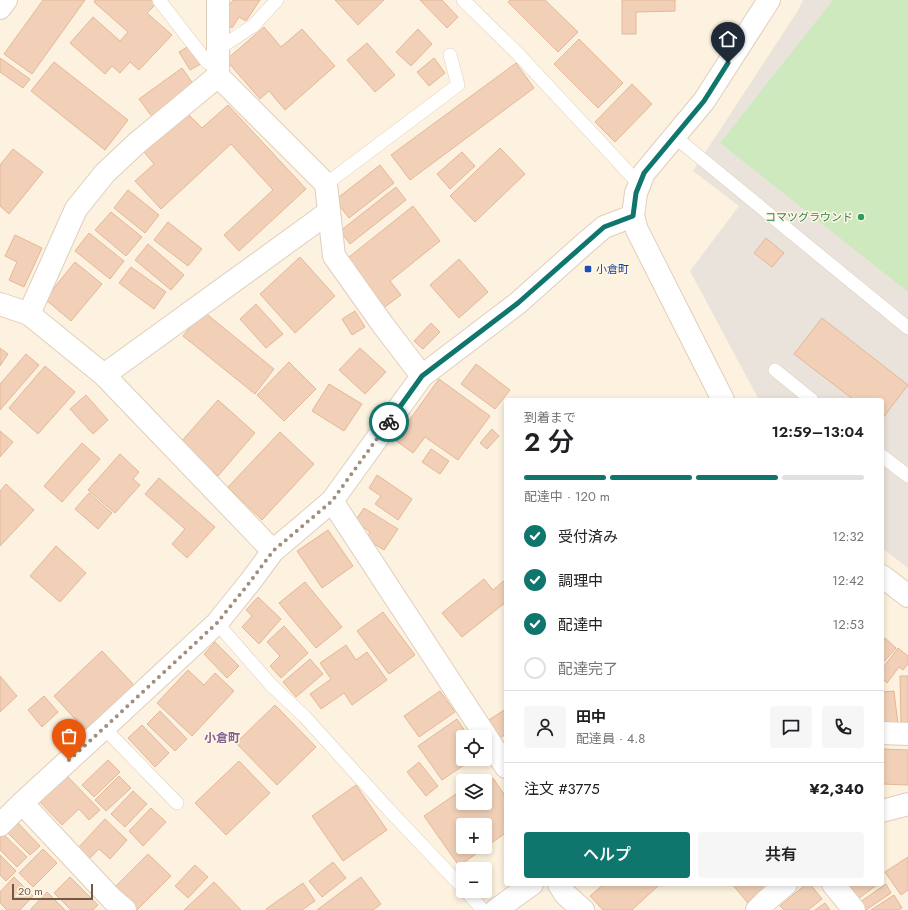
<!DOCTYPE html>
<html lang="ja">
<head>
<meta charset="utf-8">
<style>
  :root { --surface:#fff; --page:#f6f6f6; --text:#202124; --muted:#757577; --line:#e0e0e0; --accent:#0f766e }
  body { margin:0; font-family:Jost,"Noto Sans JP",sans-serif; background:var(--page); color:var(--text); height:100vh; display:flex; flex-direction:column; font-size:15px; white-space:nowrap }
  * { box-sizing:border-box; margin:0 }
  p { font-size:13px; color:var(--muted) }
  .icon { flex:none; width:22px; height:22px; fill:none; stroke:currentColor; stroke-width:2; stroke-linecap:round; stroke-linejoin:round }
  .map { position:relative; flex:1; overflow:hidden }
  .side { position:absolute; left:504px; top:398px; width:380px; height:488px; display:flex; flex-direction:column; background:var(--surface); border-radius:4px; box-shadow:0 2px 6px #0003 }
  .side>* { flex:none }
  .tools { position:absolute; left:456px; top:730px; display:grid; gap:8px }
  .tools a { display:grid; place-items:center; width:36px; height:36px; border-radius:4px; background:var(--surface); box-shadow:0 2px 6px #0003; font-size:20px }
  .scale { position:absolute; left:12px; bottom:10px; width:81px; box-sizing:border-box; padding-left:4px; border:2px solid #725847; border-top:0; font-size:11px; line-height:14px; white-space:nowrap; color:#725847; -webkit-text-stroke:3px #fff6e5; paint-order:stroke }
  .pin { position:absolute; display:grid; place-items:center; width:34px; height:34px; color:#fff; margin:-41px -17px; border-radius:50% 50% 50% 0; rotate:-45deg; box-shadow:0 0 4px #0007 }
  .pin .icon { rotate:45deg }
  .courier { position:absolute; display:grid; place-items:center; width:40px; height:40px; margin:-20px; border:3px solid #0f766e; border-radius:50%; background:#fff; color:#222; box-shadow:0 1px 5px #0007 }
  .overview em { font-style:normal; font-weight:600 }
  .overview div { display:flex; flex-direction:column-reverse }
  .overview { display:flex; align-items:center; justify-content:space-between; height:68px; padding:0 20px }
  h1 { font-size:26px; font-weight:600; line-height:30px }
  .bar { display:grid; grid-template-columns:repeat(4,1fr); gap:6px 4px; align-content:center; height:48px; padding:0 20px }
  .bar i { height:5px; border-radius:3px; background:var(--line) }
  .bar .active { background:var(--accent) }
  .bar p { grid-column:span 4 }
  .line { display:flex; align-items:center; gap:10px; padding:0 20px; border-top:1px solid var(--line) }
  .line div { flex:1 }
  .round { display:grid; place-items:center; flex:none; width:42px; height:42px; border-radius:4px; background:var(--page) }
  ol { padding:0 20px; list-style:none }
  li { display:flex; align-items:center; gap:12px; height:44px }
  li p { margin-inline-start:auto }
  li .icon { padding:4px; border-radius:50%; background:var(--accent); color:#fff; stroke-width:4 }
  li:last-child { color:var(--muted) }
  li i { width:22px; height:22px; border:2px solid var(--line); border-radius:50% }
  .cta { display:flex; gap:8px; margin-top:auto; padding:8px 20px }
  .cta a { flex:1; height:46px; border-radius:4px; background:var(--accent); color:#fff; font-size:16px; font-weight:600; line-height:46px; text-align:center }
  .cta a+a { background:var(--page); color:var(--text) }
  .map>svg:first-child { display:block }
</style>
</head>
<body>
<div class="map">
<svg width="908" height="910" viewBox="0 0 908 910">
  <rect width="100%" height="100%" fill="#fcf2df"/>
  <!-- industrial -->
  <path fill="#eae3db" d="M803 0H908V568L882 548V400H759L690 271 739 206 693 171 797 12Z"/>
  <!-- green -->
  <path fill="#cee9be" d="M833 0H908V292L720 143Z"/>
  <!-- building -->
  <path fill="#f1d0b7" stroke="#e4b797" fill-rule="evenodd" d="M43 0H85L32 74 4 54Z
    M95 0H158L159 1 147 13 172 35 139 70 130 62 120 73 112 66 105 74 70 43 93 17 120 41 128 32 94 2Z
    M233 0H260L246 21 239 17 232 28 220 19Z
    M335 0H384L358 25Z
    M420 0H442L458 17 447 28Z
    M510 0H545L578 32 558 52 508 2Z
    M622 0H675V11L636 12V34H622Z
    M264 27 281 47 302 29 335 66 285 110 269 91 260 99 226 60Z
    M418 29 432 44 411 66 396 52Z
    M579 39 623 83 598 108 554 64Z
    M367 43 395 75 375 92 347 60Z
    M189 46 201 64 190 70 179 52Z
    M0 58 30 79 23 88 0 72Z
    M434 58 445 73 429 86 417 72Z
    M54 62 128 120 105 150 31 91Z
    M516 63 534 88 410 180 391 155Z
    M182 68 196 88 153 118 139 99Z
    M632 84 652 104 615 142 595 122Z
    M228 105 306 189 239 251 224 235 273 190 231 144 161 209 135 181 154 164 144 152 187 113 202 128Z
    M500 148 525 174 475 222 450 196Z
    M13 149 43 172 9 214 0 206V165Z
    M462 152 475 166 450 189 437 174Z
    M380 165 394 183 349 218 335 200Z
    M396 187 406 200 350 244 340 231Z
    M128 190 159 215 145 233 114 208Z
    M413 206 440 241 390 281 401 295 382 309 344 261Z
    M111 212 142 237 126 256 95 230Z
    M168 222 202 249 188 266 154 240Z
    M89 233 124 261 110 279 75 251Z
    M15 235 42 248 24 287 9 280 17 262 5 256Z
    M766 238 784 253 772 267 754 253Z
    M148 244 184 275 171 290 135 260Z
    M300 257 335 296 295 333 260 294Z
    M459 259 488 292 459 318 430 285Z
    M75 262 102 284 71 321 45 299Z
    M131 267 166 292 154 309 119 283Z
    M256 304 283 334 266 348 240 319Z
    M203 311 274 369 255 394 183 336Z
    M355 311 365 327 352 335 342 319Z
    M822 318 908 385 882 419V400H854L794 354Z
    M431 323 440 332 423 349 414 341Z
    M0 348 8 354 0 366Z
    M360 348 386 372 365 394 339 370Z
    M26 354 39 365 0 410V384Z
    M289 362 316 389 284 421 257 395Z
    M476 364 510 390 495 409 461 384Z
    M45 366 75 392 38 434 9 408Z
    M439 379 490 416 458 460 425 437 413 453 395 440Z
    M329 384 362 404 344 431 312 411Z
    M86 395 108 420 93 434 70 409Z
    M218 400 255 433 218 476 180 443Z
    M492 429 499 436 487 449 480 443Z
    M0 431 13 442 0 457Z
    M280 432 314 464 262 520 228 487Z
    M82 443 100 459 62 502 44 486Z
    M431 449 449 461 440 474 422 462Z
    M120 454 139 472 133 479 140 485 115 513 88 490Z
    M377 475 412 499 398 520 375 504 381 496 369 488Z
    M159 478 215 527 187 558 172 544 185 529 145 494Z
    M6 484 34 510 0 546V491Z
    M89 493 112 513 98 529 75 509Z
    M364 508 398 529 384 550 366 539 370 532 355 521Z
    M328 530 353 566 322 588 297 551Z
    M56 546 86 573 60 602 30 576Z
    M484 579 493 590 506 579V602L462 637 442 613Z
    M305 582 342 627 316 648 279 603Z
    M258 597 281 619 259 644 242 627 252 616 246 610Z
    M383 612 415 655 389 674 357 631Z
    M284 626 308 653 281 678 270 666 280 656 267 642Z
    M885 638 896 648 882 664V641Z
    M215 642 239 666 227 678 204 654Z
    M346 645 356 660 367 652 387 680 352 705 344 693 321 709 310 694 331 679 320 663Z
    M898 648 908 656V664L903 670 899 667 887 683 882 678V669Z
    M102 651 134 685 86 731 54 696Z
    M310 659 323 674 296 697 283 682Z
    M188 670 204 685 215 673 234 691 192 736 157 703Z
    M0 676 17 696 0 712Z
    M900 676H908V723H901Z
    M440 691 455 712 419 737 404 716Z
    M894 691 898 725 882 726V692Z
    M44 696 58 712 42 727 28 710Z
    M275 705 316 747 277 785 236 743Z
    M506 709V734L498 739 487 721Z
    M160 711 187 739 175 751 147 724Z
    M457 719 469 737H463V759H473L442 780 418 746Z
    M142 725 169 753 155 767 128 738Z
    M883 749 908 750V785L882 784Z
    M108 760 120 772 94 797 82 785Z
    M239 761 270 793 226 835 195 803Z
    M419 762 438 786 426 796 407 772Z
    M66 775 100 810 89 820 79 809 62 825 39 801Z
    M119 776 131 788 106 811 95 800Z
    M493 778 506 797V837L504 834 459 866 424 816 463 789V803H485V784ZM463 825H485V847H463Z
    M356 785 387 830 343 861 312 816Z
    M133 791 147 804 125 827 111 814Z
    M151 808 166 822 143 846 129 831Z
    M105 819 127 840 110 859 99 849 88 860 77 849Z
    M16 821 40 846 30 855 6 831Z
    M2 833 27 857 17 867 0 850V836Z
    M43 849 57 863 33 887 19 873Z
    M148 854 171 876 137 910H132L112 890Z
    M0 855 16 871 6 881 0 875Z
    M908 857V890L901 895 885 872Z
    M333 862 346 878 322 897 309 881Z
    M195 865 208 877 188 898 175 886Z
    M14 877 33 896 20 910H7L0 903V892Z
    M70 877 98 905 93 910H71L54 893Z
    M361 877 381 904 373 910H317Z
    M214 882 241 910H184Z
    M303 883 315 901 302 910H266V909Z
    M604 884H660L632 910H603L590 896Z
    M732 884H760L764 889 748 903Z
    M806 884H810L822 899 808 910H784L780 906Z
    M847 884H878L858 899Z
    M886 884 891 893 866 910H865L860 902Z
    M47 892 65 910H30Z
    M894 895 902 908 898 910H871Z
    M825 903 830 910H815Z"/>
  <g fill="none" stroke-linecap="round" stroke-linejoin="round">
    <defs>
      <path id="service" d="M159 0 207 62 218 68
        M463 0 519 55 640 185
        M218 49 253 26 277 0
        M675 137 908 328
        M326 184 458 85 450 55
        M775 370 812 400
        M882 456 908 476
        M217 623 271 685 305 717 389 810 463 888
        M104 728 177 803
        M466 891 483 910"/>
      <path id="minor" d="M218 0V76L326 184 334 256 383 325 422 376
        M0 8 6 0
        M0 304 29 314 104 375 273 551
        M29 314 76 209 105 173 137 143 218 76
        M104 375 329 212
        M882 733 908 734
        M22 803 112 899 125 910
        M882 811 908 804
        M0 825 22 803 104 728 217 623 250 582 273 551 332 501 506 767
        M559 884 565 894 583 910
        M833 884 854 910
        M496 910 532 884
        M757 910 766 901 786 884"/>
      <path id="tertiary" d="M723 400 637 230 633 216 636 193 644 173 704 101 769 0
        M332 501 422 376 518 303 583 245 604 227 633 216
        M882 576 908 596"/>
    </defs>
    <!-- service casing -->
    <use href="#service" stroke="#e0cebc" stroke-width="14"/>
    <!-- minor casing -->
    <use href="#minor" stroke="#e0cebc" stroke-width="24"/>
    <!-- tertiary casing -->
    <use href="#tertiary" stroke="#e0cebc" stroke-width="24"/>
    <!-- service -->
    <use href="#service" stroke="#fff" stroke-width="13"/>
    <!-- minor -->
    <use href="#minor" stroke="#fff" stroke-width="22"/>
    <!-- tertiary -->
    <use href="#tertiary" stroke="#fff" stroke-width="22"/>
  </g>
  <g fill="none" stroke-linecap="round" stroke-linejoin="round">
    <!-- done -->
    <path stroke="#a28e7c" stroke-width="4" stroke-dasharray="0 7.2" d="M69 760 104 728 217 623 250 582 273 551 332 501 389 422"/>
    <!-- route -->
    <path stroke="#0f766e" stroke-width="5" d="M389 422 422 376 518 303 604 227 633 216 636 193 644 173 704 101 728 63"/>
  </g>
  <!-- markers -->
  <circle fill="#2e9e5b" stroke="#fff6e5" stroke-width="1.5" cx="861" cy="217" r="4"/>
  <rect fill="#1a4fb4" stroke="#fff6e5" stroke-width="1.5" x="584" y="265" width="8" height="8" rx="2"/>
  <g text-anchor="middle" dominant-baseline="central" stroke-width="3" stroke-linejoin="round" paint-order="stroke">
    <!-- leisure labels -->
    <g font-size="11" fill="#27864d" stroke="#fff6e5" text-anchor="end">
      <text x="853" y="217">コマツグラウンド</text>
    </g>
    <!-- transit labels -->
    <g font-size="11" fill="#164399" stroke="#fff6e5" text-anchor="start">
      <text x="596" y="269">小倉町</text>
    </g>
    <!-- neighbourhood labels -->
    <g font-size="12" font-weight="bold" fill="#866395" stroke="#fff6e5">
      <text x="222" y="738">小倉町</text>
    </g>
  </g>
</svg>
<div class="tools">
<a><svg class="icon" aria-label="locate" viewBox="0 0 24 24"><circle cx="12" cy="12" r="6"/><path d="M12 2v4M12 18v4M2 12h4M18 12h4"/></svg></a>
<a><svg class="icon" aria-label="layers" viewBox="0 0 24 24"><path d="M12 4l9 5-9 5-9-5zM3 14l9 5 9-5"/></svg></a>
<a>+</a>
<a>−</a>
</div>
<div class="scale">20 m</div>
<div class="pin" style="left:69px;top:760px;background:#ea580c"><svg class="icon" aria-label="bag" viewBox="0 0 24 24"><path d="M5 8h14l-1 12H6zM9 8a3 3 0 0 1 6 0"/></svg></div>
<div class="pin" style="left:728px;top:63px;background:#1f2937"><svg class="icon" aria-label="home" viewBox="0 0 24 24"><path d="M3 11l9-7 9 7M6 9v11h12V9"/></svg></div>
<div class="courier" style="left:389px;top:422px"><svg class="icon" aria-label="bike" viewBox="0 0 24 24"><circle cx="6" cy="16" r="4"/><circle cx="18" cy="16" r="4"/><path d="M6 16l4-8h5l3 8M10 8l3 8H6M13 5h3"/></svg></div>
<section class="side">
<div class="overview"><div><h1>2 分</h1><p>到着まで</p></div><em>12:59–13:04</em></div>
<div class="bar"><i class="active"></i><i class="active"></i><i class="active"></i><i></i><p>配達中 · 120 m</p></div>
<ol>
<li><svg class="icon" aria-label="check" viewBox="0 0 24 24"><path d="M5 12l5 5 9-10"/></svg>受付済み<p>12:32</p></li>
<li><svg class="icon" aria-label="check" viewBox="0 0 24 24"><path d="M5 12l5 5 9-10"/></svg>調理中<p>12:42</p></li>
<li><svg class="icon" aria-label="check" viewBox="0 0 24 24"><path d="M5 12l5 5 9-10"/></svg>配達中<p>12:53</p></li>
<li><i></i>配達完了</li>
</ol>
<div class="line" style="height:72px"><a class="round"><svg class="icon" aria-label="person" viewBox="0 0 24 24"><circle cx="12" cy="8" r="4"/><path d="M4 21q1-7 8-7t8 7"/></svg></a><div><b>田中</b><p>配達員 · 4.8</p></div><a class="round"><svg class="icon" aria-label="chat" viewBox="0 0 24 24"><path d="M4 5h16v11H9l-5 4z"/></svg></a><a class="round"><svg class="icon" aria-label="phone" viewBox="0 0 24 24"><path d="M5 4h4l2 5-3 2q2 4 5 5l2-3 5 2v4C11 20 4 13 5 4z"/></svg></a></div>
<div class="line" style="height:52px"><div>注文 #3775</div><b>¥2,340</b></div>
<div class="cta"><a>ヘルプ</a><a>共有</a></div>
</section>
</div>
</body>
</html>
